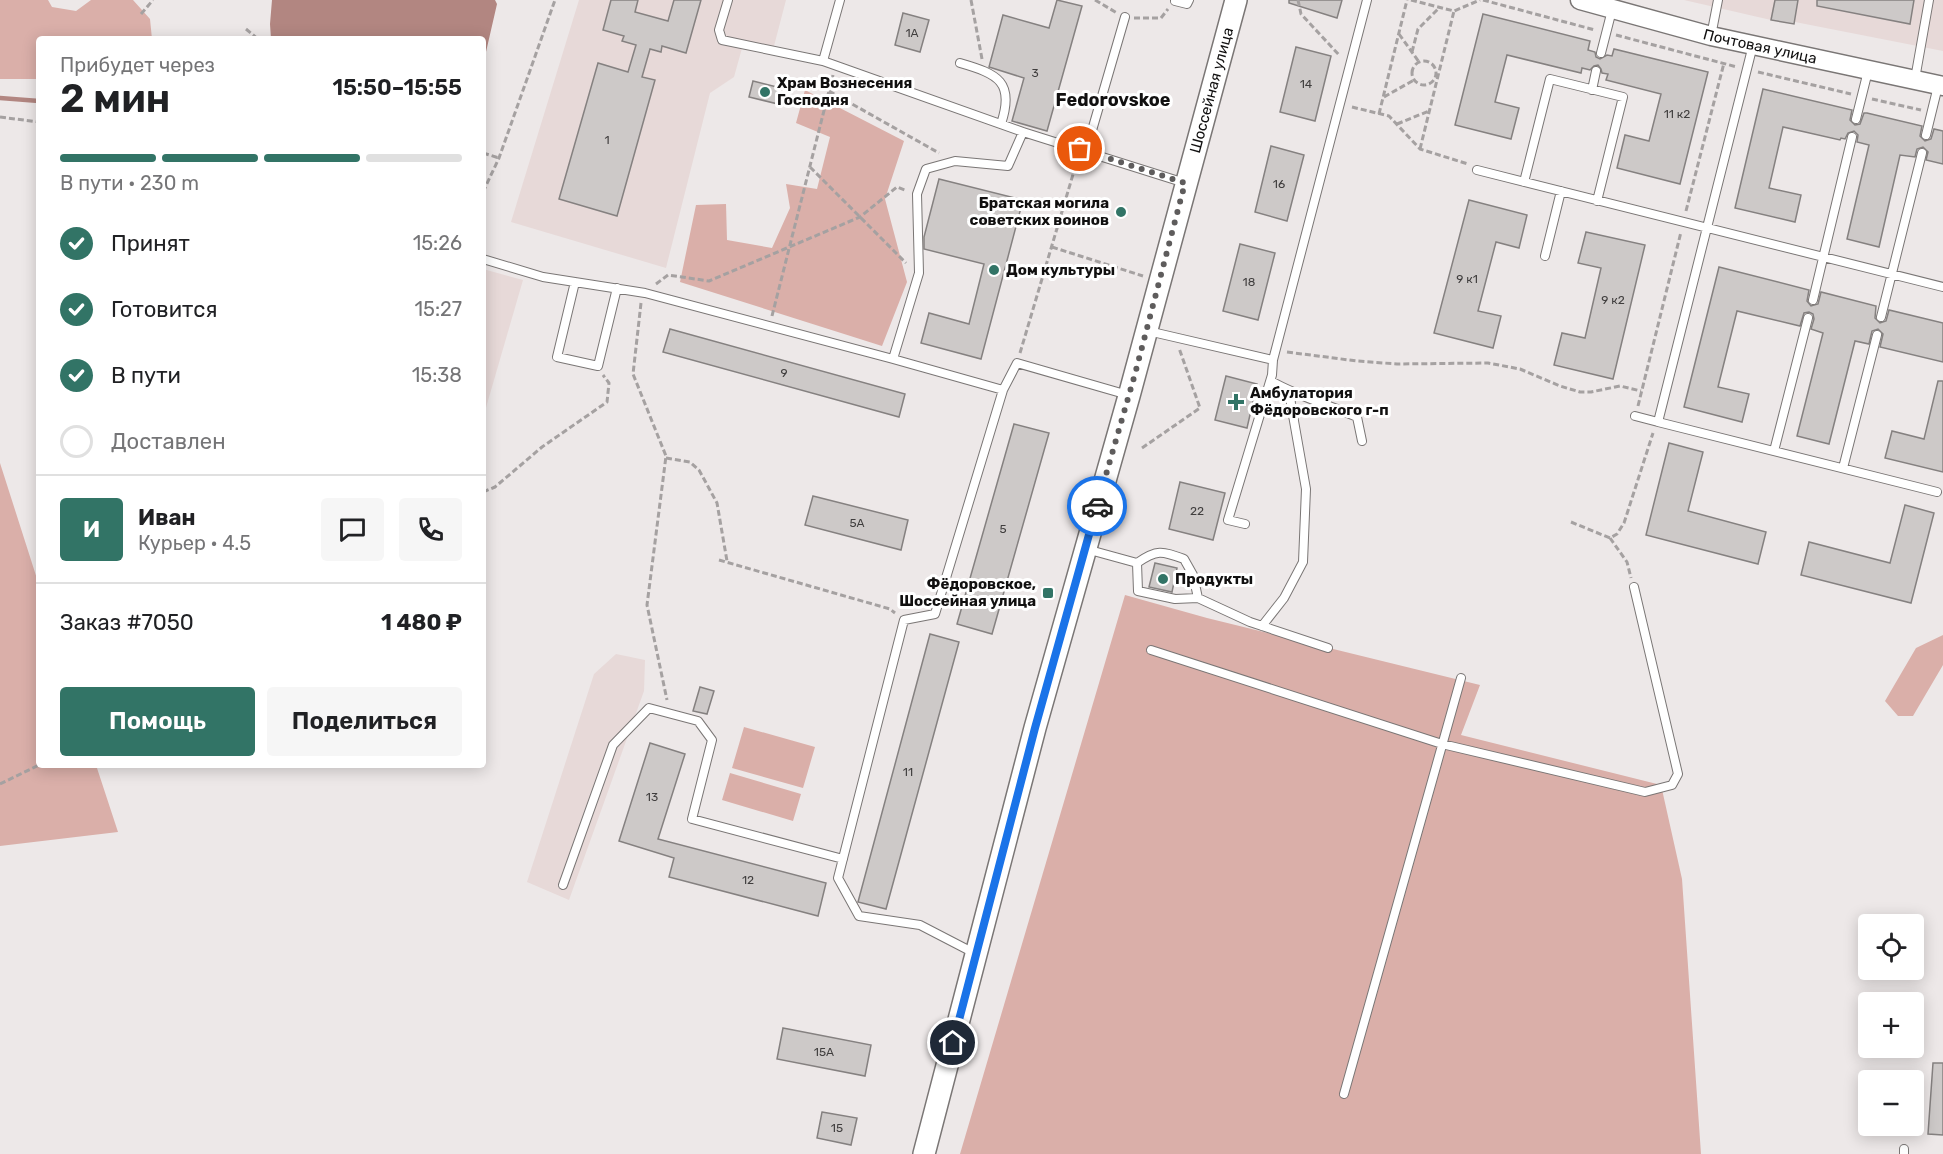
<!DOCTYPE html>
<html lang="ru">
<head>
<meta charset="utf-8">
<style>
  :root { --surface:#fff; --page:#f6f6f6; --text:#202124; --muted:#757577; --line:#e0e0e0; --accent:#327466 }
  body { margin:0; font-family:Rubik,sans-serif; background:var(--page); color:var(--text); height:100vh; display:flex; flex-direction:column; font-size:22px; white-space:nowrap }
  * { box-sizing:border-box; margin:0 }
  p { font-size:20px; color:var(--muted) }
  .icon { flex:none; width:33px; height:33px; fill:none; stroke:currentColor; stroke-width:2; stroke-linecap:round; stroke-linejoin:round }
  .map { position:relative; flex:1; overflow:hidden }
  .drawer { position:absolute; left:36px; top:36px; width:450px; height:732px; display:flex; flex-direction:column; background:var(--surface); border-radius:6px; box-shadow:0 3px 15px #0003 }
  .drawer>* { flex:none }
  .controls { position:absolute; left:1858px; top:914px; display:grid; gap:12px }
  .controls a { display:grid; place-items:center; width:66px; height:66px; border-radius:6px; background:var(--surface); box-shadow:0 3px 15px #0003; font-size:30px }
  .pin { position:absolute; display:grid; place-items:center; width:51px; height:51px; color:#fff; margin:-26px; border:3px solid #fff; border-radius:50%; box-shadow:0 2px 6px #0007 }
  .courier { position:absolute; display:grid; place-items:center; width:60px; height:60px; margin:-30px; border:4px solid #1a73e8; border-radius:50%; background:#fff; color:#222; box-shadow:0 2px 8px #0007 }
  .head em { font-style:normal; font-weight:600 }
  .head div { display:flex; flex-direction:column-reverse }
  .head { display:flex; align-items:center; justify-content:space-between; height:102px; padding:0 24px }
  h1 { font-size:39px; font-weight:600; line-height:45px }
  .bar { display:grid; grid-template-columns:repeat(4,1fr); gap:9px 6px; align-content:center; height:72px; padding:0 24px }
  .bar i { height:8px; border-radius:4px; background:var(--line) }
  .bar .on { background:var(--accent) }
  .bar p { grid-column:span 4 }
  .line { display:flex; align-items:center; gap:15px; padding:0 24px; border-top:2px solid var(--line) }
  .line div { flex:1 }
  .round { display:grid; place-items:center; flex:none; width:63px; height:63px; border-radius:6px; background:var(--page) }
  ol { padding:0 24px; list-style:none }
  li { display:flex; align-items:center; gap:18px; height:66px }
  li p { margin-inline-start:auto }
  li .icon { padding:6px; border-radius:50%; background:var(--accent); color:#fff; stroke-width:4 }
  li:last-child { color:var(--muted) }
  li i { width:33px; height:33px; border:3px solid var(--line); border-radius:50% }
  .action { display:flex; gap:12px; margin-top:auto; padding:12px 24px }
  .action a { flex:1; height:69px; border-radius:6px; background:var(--accent); color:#fff; font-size:24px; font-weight:600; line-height:69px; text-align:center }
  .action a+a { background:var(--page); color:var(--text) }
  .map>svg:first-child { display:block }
</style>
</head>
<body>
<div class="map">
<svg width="1943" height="1154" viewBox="0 0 1943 1154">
  <rect width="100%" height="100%" fill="#ede8e8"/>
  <!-- built -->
  <path fill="#e7d9d8" d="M579 0H786L774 46 744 41 734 77 710 93 666 268 511 222Z
    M1684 0H1943V51L1795 22 1794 24 1771 20Z
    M483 269 523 280 483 418Z
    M616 654 645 660 644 691 569 900 527 882 594 674Z"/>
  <!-- green -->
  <path fill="#daafa9" d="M0 0H48L52 7 76 11 91 0H133L150 19 152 39H39V79H0Z
    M805 90 904 141 885 199 907 282 882 346 680 282 696 205 726 204 727 240 772 248 790 208 786 184 817 189 830 137 796 123Z
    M0 463 39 585V765H96L118 832 0 846Z
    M1125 595 1207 618 1480 685 1461 735 1661 785 1682 879 1701 1154H960Z
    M1943 635V665L1913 716H1898L1885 701 1916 648Z
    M744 727 815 747 803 788 732 768Z
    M730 773 801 794 793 821 722 800Z"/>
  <!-- water -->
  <path fill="#b28681" d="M272 0H495L497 4 483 65V39H271L270 24Z"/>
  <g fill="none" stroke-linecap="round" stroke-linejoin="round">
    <!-- stream -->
    <path stroke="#b28681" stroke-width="4.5" d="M0 98 39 101"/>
  </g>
  <!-- building -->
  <path fill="#cdc9c8" stroke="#858180" stroke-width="1.5" d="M611 0H638L635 12 668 21 674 0H701L686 53 662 46 661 52 650 49 642 77 655 80 617 216 559 199 598 63 628 72 636 45 622 41 624 36 603 30Z
    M1057 0 1082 6 1047 131 1012 121 1024 78 989 67 1003 15 1049 28Z
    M1289 0H1342L1337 18 1289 3Z
    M1775 0H1798L1794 24 1771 20Z
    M1817 0H1914L1910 24 1817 6Z
    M903 13 929 20 920 52 895 45Z
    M1483 14 1590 41 1588 50 1595 52 1596 57 1600 59 1607 55 1612 56 1614 49 1708 72 1680 184 1617 168 1625 135 1649 141 1661 94 1606 80 1608 74 1602 73 1601 69 1598 65 1594 66 1590 70 1582 68 1581 73 1507 55 1495 102 1519 108 1511 139 1455 125Z
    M1296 47 1331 56 1315 121 1280 112Z
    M753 81 781 88 778 104 749 97Z
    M1763 89 1852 110 1850 120 1855 125 1860 124 1864 113H1867L1922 126 1920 136 1925 141 1931 139 1934 129 1943 131V164L1926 160 1928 152 1923 147 1917 149 1915 157 1900 155 1879 247 1847 239 1869 145 1857 142 1858 135 1854 131 1848 133 1845 139 1841 138 1840 140 1783 127 1769 188 1801 195 1795 222 1735 208Z
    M1271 146 1304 155 1287 221 1255 212Z
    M939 179 1023 200 981 359 921 343 929 313 969 324 984 264 924 249V237Z
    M1469 200 1527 215 1519 248 1496 242 1478 311 1501 316 1493 348 1434 333Z
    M1586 232 1645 245 1613 379 1554 365 1562 333 1585 338 1601 268 1578 263Z
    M1240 244 1275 253 1258 320 1223 311Z
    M1719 267 1809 290 1807 301 1811 306 1818 304 1821 292 1876 306 1875 318 1880 323 1886 321 1889 310 1943 323V362L1880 347 1883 334 1878 329 1872 331 1869 344 1855 341 1829 444 1797 436 1823 333 1811 329 1814 319 1813 314 1809 312 1804 313 1800 326 1737 311 1718 387 1749 394 1742 422 1684 407Z
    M670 329 905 394 899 417 663 352Z
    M1226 376 1257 384 1247 428 1215 420Z
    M1938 381H1943V472L1885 458 1892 431 1924 439Z
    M1014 424 1049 433 992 634 957 624Z
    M1669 443 1703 452 1688 511 1766 532 1758 564 1646 535Z
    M1180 482 1225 493 1213 540 1169 529Z
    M813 496 908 520 901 550 805 525Z
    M1905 505 1934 513 1911 603 1801 575 1809 542 1890 563Z
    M1155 563 1177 568 1172 592 1149 587Z
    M930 634 959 642 886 909 858 902Z
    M700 687 714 691 707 714 693 711Z
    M650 743 685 754 658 839 826 883 818 916 669 877 674 858 619 841Z
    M783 1028 871 1045 865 1076 777 1059Z
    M1933 1063H1943V1135L1928 1134Z
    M822 1112 857 1118 851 1145 817 1138Z"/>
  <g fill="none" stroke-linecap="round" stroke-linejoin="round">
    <defs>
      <path id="service" d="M728 0 719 30 722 40 823 61
        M840 0 823 61 1023 132 1185 183
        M1175 1 1187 4 1189 0
        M1711 36 1718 0
        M1753 45 1658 422 1937 492
        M1601 53 1612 10
        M960 63C998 74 1015 82 1001 124
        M1915 79 1929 0
        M1592 90 1596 71
        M1856 119 1868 71
        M1023 132 1008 166 955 161 926 169 917 194 919 273 893 359 1003 390 1017 363 1128 395
        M1926 135 1938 86
        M1086 151 1125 17
        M1477 170 1943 287
        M1524 182 1550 79 1623 97 1597 201
        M1545 256 1561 191
        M483 259 543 277 645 293 893 359
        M575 282 557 357 598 366 617 288
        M1813 300 1852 137
        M1881 317 1922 153
        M1148 331 1273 360
        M1271 381C1297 396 1329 405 1357 417L1362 441
        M1635 416 1658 422
        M1774 451 1808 318
        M1843 468 1877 335
        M1245 524 1228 520 1272 375 1273 360 1367 0
        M1086 549 1137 563 1138 591 1175 599 1198 598 1250 622 1328 648
        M1137 563C1157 549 1162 551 1184 559L1193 575 1198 598
        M1262 626 1284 598 1303 562 1306 489 1291 404 1290 392
        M1151 650 1442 744 1645 792 1672 785 1678 774 1634 587
        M563 885 613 745 649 708 698 721 712 740 692 819 843 859
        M976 954 920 925 859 916 838 878 904 620 935 614 1003 390
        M1344 1094 1461 678
        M1904 1149V1154"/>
      <g id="tertiary">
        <path id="s1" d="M1580 0 1711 36 1943 86"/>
      </g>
      <g id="secondary">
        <path id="s2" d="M924 1154 1035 728 1129 396 1236 0"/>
      </g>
    </defs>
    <!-- service casing -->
    <use href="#service" stroke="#7a7675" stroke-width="10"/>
    <!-- tertiary casing -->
    <use href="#tertiary" stroke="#7a7675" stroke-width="21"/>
    <!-- secondary casing -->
    <use href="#secondary" stroke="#7a7675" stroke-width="24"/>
    <!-- path -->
    <path stroke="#a5a1a1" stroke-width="3" stroke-dasharray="6 3" stroke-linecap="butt" d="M971 0 982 59
      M1095 0 1117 13
      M1298 0 1301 14 1340 56
      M1411 0 1454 11 1480 0
      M1483 0 1595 30
      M141 14 153 0
      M1134 18H1161L1168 9
      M246 29 258 39
      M1399 34 1419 62
      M1616 35 1737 67
      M1412 52 1418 29 1440 7
      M1412 73a12 12 0 1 1 24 0a12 12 0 1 1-24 0Z
      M1758 72 1851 94
      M829 91 939 153
      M1384 97 1414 80
      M1872 99 1921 110
      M1352 107 1389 116 1420 149 1468 164
      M1379 114 1407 0
      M0 117 39 122
      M1397 124 1429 111
      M1420 149 1454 11
      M483 153 499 158
      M810 167 906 263
      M483 192 499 158 555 0
      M1686 211 1724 63
      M1052 247 1143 276
      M656 284 668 275 709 281 860 217 897 187 907 191
      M641 303 633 374 666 456 647 605 667 700
      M772 316 833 75
      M1287 352 1357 361 1397 364 1488 363 1520 369 1560 386 1580 392H1591L1620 386 1641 391
      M1020 353 1077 161
      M1638 406 1681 232
      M1142 448 1200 408 1179 348
      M666 458 690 462 699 470 717 503 727 561
      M483 492 495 487 542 447 607 402 609 383 603 375
      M1571 522 1610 538 1617 534 1624 523 1653 433
      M1610 538 1627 562 1631 578
      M719 560 890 609 895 613
      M0 784 39 765"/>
    <!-- service -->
    <use href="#service" stroke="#fff" stroke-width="8"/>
    <!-- tertiary -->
    <use href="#tertiary" stroke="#fff" stroke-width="18"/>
    <!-- secondary -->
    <use href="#secondary" stroke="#fff" stroke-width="21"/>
  </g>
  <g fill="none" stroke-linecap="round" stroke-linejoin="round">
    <!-- done -->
    <path stroke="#5e5c5c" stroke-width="6" stroke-dasharray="0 10.8" d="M1080 149 1185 183 1135 374 1097 506"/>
    <!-- route -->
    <path stroke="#1a73e8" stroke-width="8" d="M953 1043 1035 728 1097 506"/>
  </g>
  <!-- markers -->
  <g fill="#327466" stroke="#fff" stroke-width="2">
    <circle cx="765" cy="92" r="6"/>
    <circle cx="1121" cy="212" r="6"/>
    <circle cx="994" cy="270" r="6"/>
    <path d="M1233 393h6v6h6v6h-6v6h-6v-6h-6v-6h6z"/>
    <circle cx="1163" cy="579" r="6"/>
    <rect x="1042" y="587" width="12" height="12" rx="3"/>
  </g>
  <g text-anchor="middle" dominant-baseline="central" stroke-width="6" stroke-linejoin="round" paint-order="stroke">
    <!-- number labels -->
    <g font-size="12" fill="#403e3e">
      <text x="912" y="33">1А</text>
      <text x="1035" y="73">3</text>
      <text x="1306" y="84">14</text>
      <text x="1677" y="114">11 к2</text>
      <text x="607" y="140">1</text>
      <text x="1279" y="184">16</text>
      <text x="1467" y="279">9 к1</text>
      <text x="1249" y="282">18</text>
      <text x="1613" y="300">9 к2</text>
      <text x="784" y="373">9</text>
      <text x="1197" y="511">22</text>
      <text x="857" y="523">5А</text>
      <text x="1003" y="529">5</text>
      <text x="908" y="772">11</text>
      <text x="652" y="797">13</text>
      <text x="748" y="880">12</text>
      <text x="824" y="1052">15А</text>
      <text x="837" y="1128">15</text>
    </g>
    <!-- street labels -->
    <g font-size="15" fill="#111010" stroke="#fff">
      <text stroke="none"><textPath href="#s1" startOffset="186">Почтовая улица</textPath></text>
      <text stroke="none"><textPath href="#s2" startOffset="1102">Шоссейная улица</textPath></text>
    </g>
    <!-- poi labels -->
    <g font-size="15" font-weight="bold" fill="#111010" stroke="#fff" text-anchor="start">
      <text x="777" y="83">Храм Вознесения<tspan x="777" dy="17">Господня</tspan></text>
      <text x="1109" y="203" text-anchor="end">Братская могила<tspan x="1109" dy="17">советских воинов</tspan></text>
      <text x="1006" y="270">Дом культуры</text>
      <text x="1250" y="393">Амбулатория<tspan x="1250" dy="17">Фёдоровского г-п</tspan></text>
      <text x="1175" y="579">Продукты</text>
      <text x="1036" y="584" text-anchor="end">Фёдоровское,<tspan x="1036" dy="17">Шоссейная улица</tspan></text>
    </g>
    <!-- quarter labels -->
    <g font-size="18" font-weight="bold" fill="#111010" stroke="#fff">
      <text x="1113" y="100">Fedorovskoe</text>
    </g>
  </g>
</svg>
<div class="controls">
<a><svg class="icon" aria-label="locate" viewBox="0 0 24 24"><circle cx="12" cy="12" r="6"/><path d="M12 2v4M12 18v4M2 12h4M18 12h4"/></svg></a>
<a>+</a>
<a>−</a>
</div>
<div class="pin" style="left:1080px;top:149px;background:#ea580c"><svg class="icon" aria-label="bag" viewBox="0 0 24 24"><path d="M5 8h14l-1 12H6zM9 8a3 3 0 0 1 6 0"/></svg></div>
<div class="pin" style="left:953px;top:1043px;background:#1f2937"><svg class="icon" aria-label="home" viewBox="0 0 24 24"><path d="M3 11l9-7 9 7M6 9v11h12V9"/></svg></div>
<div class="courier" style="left:1097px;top:506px"><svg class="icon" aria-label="car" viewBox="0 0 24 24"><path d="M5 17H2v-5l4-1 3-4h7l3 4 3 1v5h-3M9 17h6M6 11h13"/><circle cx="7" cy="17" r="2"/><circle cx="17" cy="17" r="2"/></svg></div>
<section class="drawer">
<div class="head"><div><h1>2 мин</h1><p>Прибудет через</p></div><em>15:50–15:55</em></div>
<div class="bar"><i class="on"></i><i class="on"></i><i class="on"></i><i></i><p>В пути · 230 m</p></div>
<ol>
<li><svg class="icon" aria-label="check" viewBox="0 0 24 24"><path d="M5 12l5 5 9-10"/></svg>Принят<p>15:26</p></li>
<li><svg class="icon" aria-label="check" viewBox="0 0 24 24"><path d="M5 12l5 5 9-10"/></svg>Готовится<p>15:27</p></li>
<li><svg class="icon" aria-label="check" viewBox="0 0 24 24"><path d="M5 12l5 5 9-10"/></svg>В пути<p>15:38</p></li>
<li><i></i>Доставлен</li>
</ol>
<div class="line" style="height:108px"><b class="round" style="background:var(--accent);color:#fff">И</b><div><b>Иван</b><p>Курьер · 4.5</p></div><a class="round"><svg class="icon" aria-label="chat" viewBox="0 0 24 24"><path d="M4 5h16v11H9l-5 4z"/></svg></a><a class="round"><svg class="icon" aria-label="phone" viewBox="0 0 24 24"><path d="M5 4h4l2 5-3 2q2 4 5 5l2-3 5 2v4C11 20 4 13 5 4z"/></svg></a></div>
<div class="line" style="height:78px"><div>Заказ #7050</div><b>1 480 ₽</b></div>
<div class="action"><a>Помощь</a><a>Поделиться</a></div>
</section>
</div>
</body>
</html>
